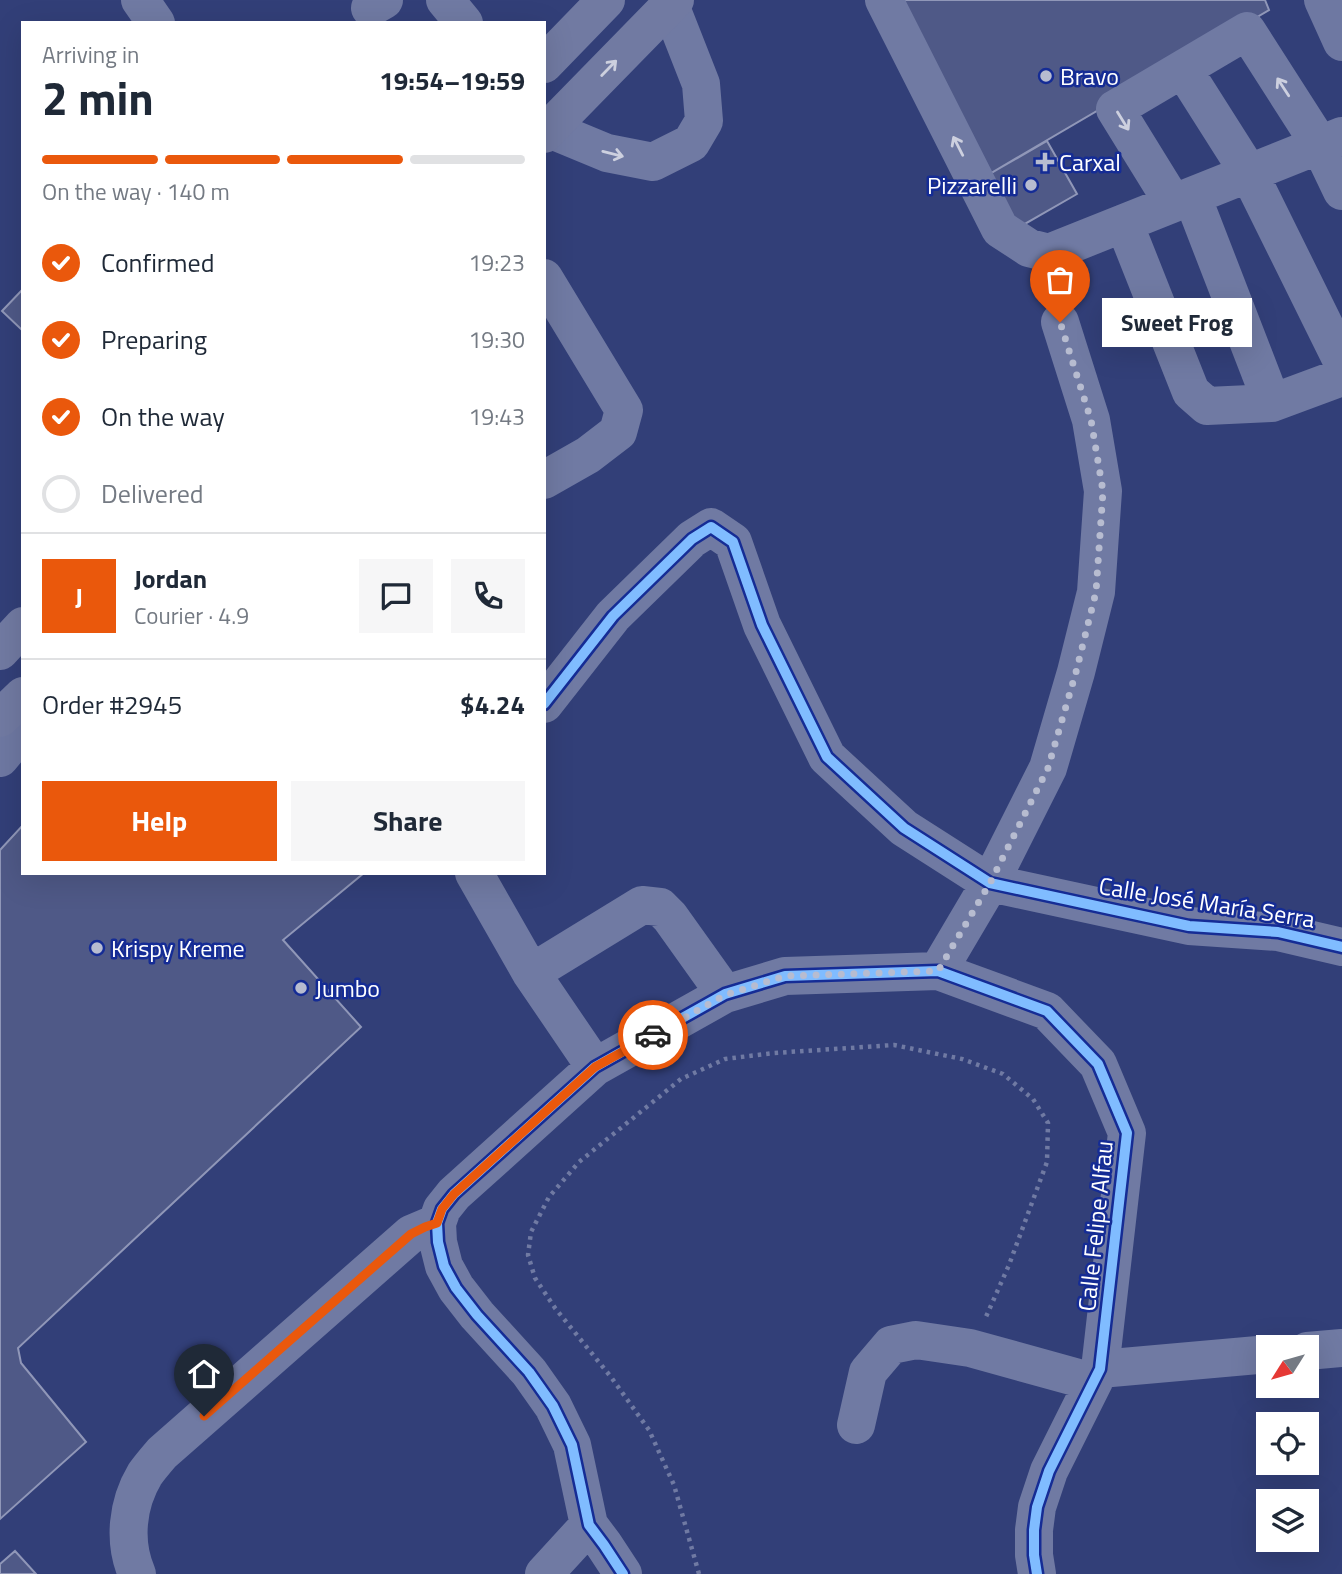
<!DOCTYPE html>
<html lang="en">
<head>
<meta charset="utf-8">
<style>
  :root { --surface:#fff; --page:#f6f6f7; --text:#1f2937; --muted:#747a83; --line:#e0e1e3; --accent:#ea580c }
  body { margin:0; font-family:"Titillium Web",sans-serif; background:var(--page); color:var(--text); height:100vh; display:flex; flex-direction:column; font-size:26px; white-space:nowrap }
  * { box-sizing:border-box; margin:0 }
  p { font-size:23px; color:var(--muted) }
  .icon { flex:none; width:38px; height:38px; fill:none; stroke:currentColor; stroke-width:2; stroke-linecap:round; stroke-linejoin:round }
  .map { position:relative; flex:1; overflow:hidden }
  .side { position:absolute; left:21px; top:21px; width:525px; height:854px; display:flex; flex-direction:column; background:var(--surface); border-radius:0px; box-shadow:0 7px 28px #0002 }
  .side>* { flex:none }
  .needle { width:46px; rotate:233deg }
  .fabs { position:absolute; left:1256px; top:1335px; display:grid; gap:14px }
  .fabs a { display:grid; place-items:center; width:63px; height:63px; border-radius:0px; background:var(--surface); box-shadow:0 7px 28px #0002; font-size:35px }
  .pin { position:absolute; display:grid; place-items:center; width:60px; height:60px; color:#fff; margin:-72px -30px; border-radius:50% 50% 50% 0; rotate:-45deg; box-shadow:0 0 7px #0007 }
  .pin .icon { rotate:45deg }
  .courier { position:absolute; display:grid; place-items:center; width:70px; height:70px; margin:-35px; border:5px solid #ea580c; border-radius:50%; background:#fff; color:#222; box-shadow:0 2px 9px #0007 }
  .bubble { position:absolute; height:49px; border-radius:0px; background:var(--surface); box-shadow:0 7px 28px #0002; font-size:23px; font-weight:700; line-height:49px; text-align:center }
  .summary em { font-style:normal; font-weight:700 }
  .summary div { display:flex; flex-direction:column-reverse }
  .summary { display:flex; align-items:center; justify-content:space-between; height:119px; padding:0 21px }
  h1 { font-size:46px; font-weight:700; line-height:52px }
  .bar { display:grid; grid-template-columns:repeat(4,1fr); gap:10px 7px; align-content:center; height:84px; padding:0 21px }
  .bar i { height:9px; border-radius:5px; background:var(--line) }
  .bar .active { background:var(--accent) }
  .bar p { grid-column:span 4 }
  .line { display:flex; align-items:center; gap:18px; padding:0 21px; border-top:2px solid var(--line) }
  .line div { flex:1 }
  .round { display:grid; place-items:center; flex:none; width:74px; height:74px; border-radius:0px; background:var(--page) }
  ol { padding:0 21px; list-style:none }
  li { display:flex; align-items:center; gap:21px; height:77px }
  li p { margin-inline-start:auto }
  li .icon { padding:7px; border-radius:50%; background:var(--accent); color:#fff; stroke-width:4 }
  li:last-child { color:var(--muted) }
  li i { width:38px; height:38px; border:4px solid var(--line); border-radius:50% }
  .button { display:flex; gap:14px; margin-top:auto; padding:14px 21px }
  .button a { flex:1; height:80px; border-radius:0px; background:var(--accent); color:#fff; font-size:28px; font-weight:700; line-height:80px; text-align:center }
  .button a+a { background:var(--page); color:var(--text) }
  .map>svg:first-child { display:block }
</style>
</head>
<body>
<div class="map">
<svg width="1342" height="1574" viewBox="0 0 1342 1574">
  <rect width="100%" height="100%" fill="#323f78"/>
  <!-- building -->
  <path fill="#4f5987" stroke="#9097b8" stroke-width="2" d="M896 0H1265L1269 10 986 176Z
    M1047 141 1077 194 1016 229 986 176Z
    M23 289V331L2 311Z
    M23 825V873H364L283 940 361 1027 18 1348 21 1363 86 1442 0 1519V850Z
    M15 1551 36 1574H0V1564Z"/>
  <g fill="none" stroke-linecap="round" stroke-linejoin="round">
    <!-- path -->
    <path stroke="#707aa3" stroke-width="4.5" stroke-dasharray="3.5 5" stroke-linecap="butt" d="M699 1574 674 1485 649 1430 611 1377 555 1308 535 1278 528 1255 531 1232 549 1197 579 1162 681 1079 725 1059 774 1053 894 1045 962 1059 1003 1074 1033 1099 1048 1123 1047 1162 1009 1265 985 1319"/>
    <!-- minor -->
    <path stroke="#707aa3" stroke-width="38" d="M140 0 156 23
      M445 0 464 23
      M884 0 1000 229 1029 248 1049 253 1342 136
      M370 8 384 0
      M1183 69 1249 173 1342 361
      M549 129 607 153 653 162 691 143 704 121 701 84 670 5
      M1192 196 1272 403
      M1173 203 1115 109 1247 31 1320 145 1342 191
      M1124 223 1191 392 1207 406 1272 403 1342 377
      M544 278 624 410 618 432 588 455 544 480
      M544 704 613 616 692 539 711 527 733 542 762 625 827 757 904 828 990 883 1189 926 1278 932 1342 947
      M474 873 531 973 595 1067
      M938 971 990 883 1048 768 1076 672 1096 592 1103 491 1091 420 1060 322
      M531 973 642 905 660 907 670 917 725 994
      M1307 1351 1342 1348
      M1100 1369 1269 1354
      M856 1425 868 1372 891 1345 916 1340 970 1348 1093 1382
      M137 1574C123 1542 127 1504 145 1474 150 1467 156 1460 162 1453L411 1234 437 1223
      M544 1574 589 1525
      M623 1574 604 1545 589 1525 572 1445 553 1406 529 1372 477 1315 456 1288 444 1266 438 1242 437 1223 442 1209 454 1194 595 1067 725 994 785 976 938 971 1047 1011 1098 1064 1127 1133 1100 1369 1049 1471 1037 1507 1034 1530V1555L1037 1574"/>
    <!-- major -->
    <path stroke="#6e78a2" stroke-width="38" d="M1323 0 1342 42
      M0 758 23 730"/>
    <!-- highway -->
    <path stroke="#717aa2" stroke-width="38" d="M544 64 606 0
      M544 134 675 0
      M0 651 23 626
      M0 718 23 696"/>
    <defs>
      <path id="cycleway" d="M544 704 613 616 692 539 711 527 733 542 762 625 827 757 904 828 990 883 1189 926 1278 932 1342 947
        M623 1574 604 1545 589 1525 572 1445 553 1406 529 1372 477 1315 456 1288 444 1266 438 1242 437 1223 442 1209 454 1194 595 1067 725 994 785 976 938 971 1047 1011 1098 1064 1127 1133 1100 1369 1049 1471 1037 1507 1034 1530V1555L1037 1574"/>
    </defs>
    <!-- cycleway casing -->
    <use href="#cycleway" stroke="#152c95" stroke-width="15"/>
    <!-- cycleway -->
    <use href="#cycleway" stroke="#80bcff" stroke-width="10"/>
  </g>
  <!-- one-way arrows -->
  <defs><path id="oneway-shaft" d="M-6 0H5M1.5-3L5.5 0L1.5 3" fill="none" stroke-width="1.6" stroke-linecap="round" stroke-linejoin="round" transform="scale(1.75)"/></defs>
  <use stroke="#cdd0de" href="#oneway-shaft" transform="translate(609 68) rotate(-46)"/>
  <g stroke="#cdd0df">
    <use href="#oneway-shaft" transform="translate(1283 87) rotate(-123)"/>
    <use href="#oneway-shaft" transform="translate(1123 121) rotate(58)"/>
    <use href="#oneway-shaft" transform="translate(958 146) rotate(-117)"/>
    <use href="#oneway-shaft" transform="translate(613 154) rotate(14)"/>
  </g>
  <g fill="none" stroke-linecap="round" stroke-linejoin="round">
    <!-- done -->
    <path stroke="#b7bcd0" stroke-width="7" stroke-dasharray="0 12.6" d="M653 1035 725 995 785 976 938 971 990 883 1048 768 1076 672 1096 592 1103 491 1091 420 1060 322"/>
    <!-- route -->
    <path stroke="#ea580c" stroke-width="9" d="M204 1416 411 1234 425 1227 437 1223 442 1209 454 1194 595 1067 653 1035"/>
  </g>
  <!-- markers -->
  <g fill="#b7bcd0" stroke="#152c95" stroke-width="2.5">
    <circle cx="1046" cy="76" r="7"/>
    <path d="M1041.5 151.5h7v7h7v7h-7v7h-7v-7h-7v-7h7z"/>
    <circle cx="1031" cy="185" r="7"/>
    <circle cx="97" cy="948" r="7"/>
    <circle cx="301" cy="988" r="7"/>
  </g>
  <g text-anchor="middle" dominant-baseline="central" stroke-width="5" stroke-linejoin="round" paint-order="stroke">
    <!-- poi labels -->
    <g font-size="24" fill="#fff" stroke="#152c95" text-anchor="start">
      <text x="1060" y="76">Bravo</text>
      <text x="1059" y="162">Carxal</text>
      <text x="1017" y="185" text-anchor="end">Pizzarelli</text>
      <text x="111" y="948">Krispy Kreme</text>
      <text x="315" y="988">Jumbo</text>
    </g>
    <!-- street labels -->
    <g font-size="24" fill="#fff" stroke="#152c95">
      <text transform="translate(1207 902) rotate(9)">Calle José María Serra</text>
      <text transform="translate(1095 1226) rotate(-84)">Calle Felipe Alfau</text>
    </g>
  </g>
</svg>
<div class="fabs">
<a><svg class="needle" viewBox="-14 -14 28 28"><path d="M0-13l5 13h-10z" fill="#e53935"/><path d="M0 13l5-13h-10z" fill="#747a83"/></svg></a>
<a><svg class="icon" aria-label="locate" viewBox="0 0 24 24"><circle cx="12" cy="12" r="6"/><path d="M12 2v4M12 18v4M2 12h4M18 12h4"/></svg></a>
<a><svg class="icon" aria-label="layers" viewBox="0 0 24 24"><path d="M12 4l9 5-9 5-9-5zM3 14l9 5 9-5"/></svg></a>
</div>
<div class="pin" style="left:1060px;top:322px;background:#ea580c"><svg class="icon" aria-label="bag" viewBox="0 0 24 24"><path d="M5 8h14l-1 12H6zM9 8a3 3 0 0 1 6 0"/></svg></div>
<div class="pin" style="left:204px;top:1416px;background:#1f2937"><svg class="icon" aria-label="home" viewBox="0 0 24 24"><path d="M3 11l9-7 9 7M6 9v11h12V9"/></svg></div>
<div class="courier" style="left:653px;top:1035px"><svg class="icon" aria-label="car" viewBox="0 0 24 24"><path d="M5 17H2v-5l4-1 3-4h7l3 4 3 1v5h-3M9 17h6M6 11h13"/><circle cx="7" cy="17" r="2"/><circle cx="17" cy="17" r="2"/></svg></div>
<div class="bubble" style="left:1102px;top:298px;width:150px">Sweet Frog</div>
<section class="side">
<div class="summary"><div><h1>2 min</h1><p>Arriving in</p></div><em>19:54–19:59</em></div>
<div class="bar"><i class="active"></i><i class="active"></i><i class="active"></i><i></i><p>On the way · 140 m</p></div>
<ol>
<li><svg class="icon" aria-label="check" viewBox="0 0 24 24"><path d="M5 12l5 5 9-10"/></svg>Confirmed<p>19:23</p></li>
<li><svg class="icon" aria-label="check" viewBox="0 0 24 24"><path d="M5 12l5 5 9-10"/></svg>Preparing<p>19:30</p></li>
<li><svg class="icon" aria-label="check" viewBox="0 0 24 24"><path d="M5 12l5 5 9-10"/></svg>On the way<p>19:43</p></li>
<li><i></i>Delivered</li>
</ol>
<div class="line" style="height:126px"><b class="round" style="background:var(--accent);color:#fff">J</b><div><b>Jordan</b><p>Courier · 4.9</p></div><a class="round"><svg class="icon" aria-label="chat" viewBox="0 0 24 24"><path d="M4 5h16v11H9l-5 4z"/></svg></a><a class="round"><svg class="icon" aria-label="phone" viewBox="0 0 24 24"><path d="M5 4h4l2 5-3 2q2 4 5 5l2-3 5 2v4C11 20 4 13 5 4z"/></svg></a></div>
<div class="line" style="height:91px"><div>Order #2945</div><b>$4.24</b></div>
<div class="button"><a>Help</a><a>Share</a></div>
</section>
</div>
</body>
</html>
